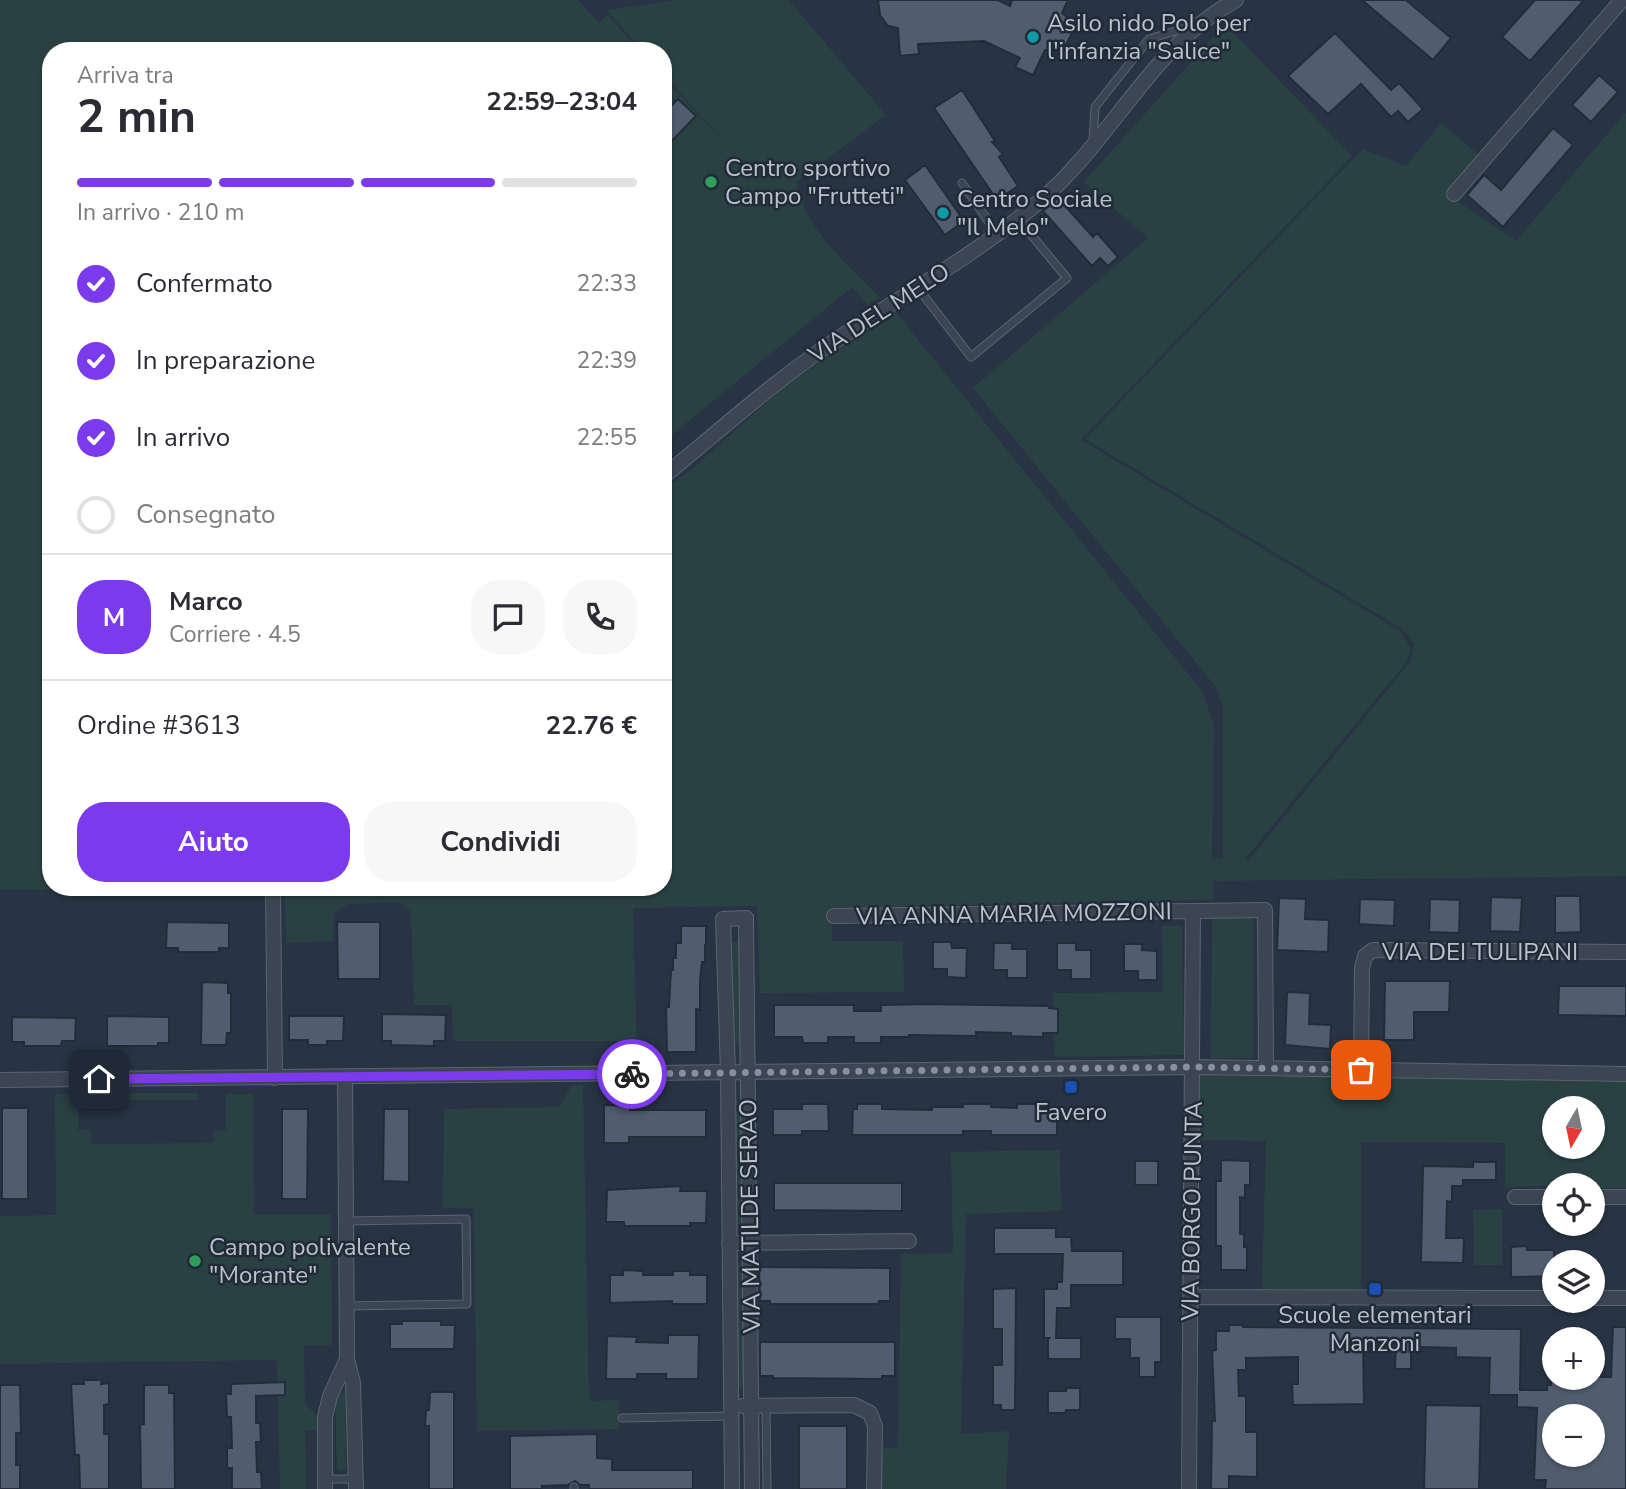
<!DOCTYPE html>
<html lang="it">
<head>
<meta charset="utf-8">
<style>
  :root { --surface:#fff; --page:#f7f7f7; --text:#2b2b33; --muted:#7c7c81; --line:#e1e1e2; --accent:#7c3aed }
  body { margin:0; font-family:"Nunito Sans",sans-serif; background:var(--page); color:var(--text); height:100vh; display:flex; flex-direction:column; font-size:26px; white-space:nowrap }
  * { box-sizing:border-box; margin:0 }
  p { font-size:23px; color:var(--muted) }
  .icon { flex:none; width:38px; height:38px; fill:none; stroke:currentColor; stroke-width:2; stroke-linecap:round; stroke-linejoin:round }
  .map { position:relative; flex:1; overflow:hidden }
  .details { position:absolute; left:42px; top:42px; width:630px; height:854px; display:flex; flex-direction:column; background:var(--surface); border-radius:28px; box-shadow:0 2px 5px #0004 }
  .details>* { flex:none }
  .needle { width:46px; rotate:189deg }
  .tools { position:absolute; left:1542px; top:1096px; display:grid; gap:14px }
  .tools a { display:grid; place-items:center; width:63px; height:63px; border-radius:50%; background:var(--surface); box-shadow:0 2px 5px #0004; font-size:35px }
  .pin { position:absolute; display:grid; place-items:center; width:60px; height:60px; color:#fff; margin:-30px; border-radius:14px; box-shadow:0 4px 10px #0006 }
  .courier { position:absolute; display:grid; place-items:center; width:70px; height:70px; margin:-35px; border:5px solid #7c3aed; border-radius:50%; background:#fff; color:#222; box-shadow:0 2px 9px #0007 }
  .head em { font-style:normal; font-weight:700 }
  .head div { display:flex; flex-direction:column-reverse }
  .head { display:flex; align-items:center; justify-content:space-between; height:119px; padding:0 35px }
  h1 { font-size:46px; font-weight:700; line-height:52px }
  .bar { display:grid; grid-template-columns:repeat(4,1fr); gap:10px 7px; align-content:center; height:84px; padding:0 35px }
  .bar i { height:9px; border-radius:5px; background:var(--line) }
  .bar .active { background:var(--accent) }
  .bar p { grid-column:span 4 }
  .line { display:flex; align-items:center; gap:18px; padding:0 35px; border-top:2px solid var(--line) }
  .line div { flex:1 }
  .round { display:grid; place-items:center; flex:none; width:74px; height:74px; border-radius:28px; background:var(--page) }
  ol { padding:0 35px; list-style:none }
  li { display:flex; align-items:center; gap:21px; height:77px }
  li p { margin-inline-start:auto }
  li .icon { padding:7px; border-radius:50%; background:var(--accent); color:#fff; stroke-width:4 }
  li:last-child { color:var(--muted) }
  li i { width:38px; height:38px; border:4px solid var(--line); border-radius:50% }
  .action { display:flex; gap:14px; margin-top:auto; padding:14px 35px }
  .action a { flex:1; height:80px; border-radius:28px; background:var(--accent); color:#fff; font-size:28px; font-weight:700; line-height:80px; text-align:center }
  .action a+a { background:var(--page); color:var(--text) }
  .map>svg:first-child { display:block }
</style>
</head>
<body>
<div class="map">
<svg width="1626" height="1489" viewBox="0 0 1626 1489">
  <rect width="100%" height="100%" fill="#283443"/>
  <!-- green -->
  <path fill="#2a4144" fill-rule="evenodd" d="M0 0H578L599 23 608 15 640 51H51V887H93L92 889 0 890Z
    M678 0H789L886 115 796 182C805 230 847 263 879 297L868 305 852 287 663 442V77L744 164 663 74V51H643L606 10Z
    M1225 24 1352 156 1081 440 1400 631 1411 648 1407 661 1245 859 1249 860 1411 661 1414 643 1401 628 1085 439 1363 149 1406 166 1441 123 1479 155 1447 194 1516 241 1626 112V876L1213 881V900L832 908V941H903L904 992 760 993 757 906 633 908 637 1059 617 1041H453L452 1005H414L411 912 400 902 348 904 334 913 333 941 286 943 285 893 663 887V490L692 469 784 387 894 310 1202 691 1214 724 1212 859H1223V707L1215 686 973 388 1148 238 1084 182Z
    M1212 918H1253V1058H1211Z
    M1162 926H1182L1184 1055 1054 1057 1053 993 1163 992Z
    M729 942H740L742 1043 732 1044Z
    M1199 1075 1626 1082V1188H1593L1592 1185 1505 1187V1143L1361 1142V1289L1262 1290 1266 1141 1198 1140ZM1554 1108H1592V1146H1554Z
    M583 1085 589 1401 619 1400V1429L477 1431 474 1208H443L444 1109 560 1107 571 1086Z
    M79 1093 78 1130H90L91 1144 213 1143 214 1131 226 1130V1094H253L254 1214H331L332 1345 304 1346 305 1404 319 1417 320 1430H305L306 1489H280L277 1360 0 1364V1216L56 1215 55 1094Z
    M108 1093H198L199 1100H109Z
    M734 1101H745L746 1224H735Z
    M1060 1150 1061 1211 966 1214 961 1434 1009 1431 1006 1489H882V1448H898L901 1254 953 1253 951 1152Z
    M1502 1209V1265H1474L1473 1210Z
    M736 1265H747L748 1388H737Z
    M335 1393H345L346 1469H337Z"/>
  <!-- building -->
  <path fill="#515d6e" stroke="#232d3a" stroke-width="2" fill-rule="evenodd" d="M878 0H998L1010 6 1012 0H1068L1062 13 1069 19 1072 33 1066 45 1054 51 1045 50 1033 75 1015 67 1020 58 984 41 918 44 919 54 900 56 898 28 888 26 880 15Z
    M1362 0H1406L1451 38 1433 60Z
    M1535 0H1584L1530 61 1502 37Z
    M1335 33 1391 90 1399 83 1423 109 1408 122 1398 111 1391 117 1361 84 1328 114 1288 76Z
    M1599 75 1618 92 1591 122 1572 105Z
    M962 90 995 141 992 142 1003 154 999 157 1018 186 997 200 934 108Z
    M678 99 696 116 663 150V114Z
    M1553 128 1573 145 1503 227 1467 195 1484 175 1501 190Z
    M925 165 964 221 945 235 905 180Z
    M1058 198 1093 237 1097 233 1118 257 1108 266 1100 258 1092 266 1043 211Z
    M1555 896H1580L1581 932 1555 933Z
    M1491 897 1522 898 1520 932 1490 931Z
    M1279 898 1306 899 1305 919 1329 920 1328 952 1277 950Z
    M1360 899 1395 900 1394 926 1359 924Z
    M1430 899 1460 900 1459 933 1429 932Z
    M167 922 229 923V948H219V952H178V948H166Z
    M337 922H380V979H338Z
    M681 926H706V945H705V962H702L700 980V1010L696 1009V1052H667L666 1007H669L671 970H673V958H676V943H681Z
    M933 942H951L952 948H967L966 978 947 977V969H933Z
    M994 943H1012V949H1027V978H1007V970H993Z
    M1057 943H1076V950H1091V979H1071V970H1057Z
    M1124 944H1142V950L1157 951V980H1138V971H1124Z
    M1385 981H1450L1449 1012H1414V1040H1384Z
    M202 982 228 983V993H231V1033H227L226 1045H201Z
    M1559 986H1626V1016L1558 1015Z
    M1287 992 1310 993 1309 1024 1331 1025 1330 1049 1285 1045Z
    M925 1004 1049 1006V1008L1058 1009V1033H1043V1037L1011 1036V1033L976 1032V1036L909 1035V1037H881V1043H854V1037H828V1043H803L802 1037H774V1005H854V1011H881V1005Z
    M382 1014 446 1015 445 1041H434V1046L391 1045V1041H382Z
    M107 1016 169 1017V1043H158V1046H107Z
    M289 1016H344L343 1041H327V1045H308V1040H289Z
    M12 1017 76 1018 75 1041H62L61 1046H24V1042H12Z
    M802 1104H828L829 1131H802V1135H773V1109H802Z
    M857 1104H882V1109L932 1110V1107H963V1104H991V1107L1017 1108V1104H1040V1108H1057V1135H991V1131H963V1135H852L853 1109H857Z
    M604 1105 630 1106V1110H706V1137H629V1143H604Z
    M2 1108H28V1199H2Z
    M282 1109H308L307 1199H282Z
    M384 1109H409V1182L383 1181Z
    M1221 1160 1250 1161V1185H1245V1198L1240 1197V1234H1244V1247H1247V1270H1221V1246H1216V1181H1221Z
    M1135 1161H1158V1185H1135Z
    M1473 1162H1496V1180H1463V1186H1452V1202L1447 1201 1446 1238H1464L1463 1263 1421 1262 1423 1166 1473 1167Z
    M774 1183H902V1211L774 1210Z
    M681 1186 680 1191H707L706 1223H690V1226H624V1222H606L607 1190Z
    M994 1228H1056V1237H1071L1072 1251H1123V1285H1071V1308H1057L1056 1338H1081V1359H1048V1338H1051H1044V1289H1057V1282H1062L1063 1254H994Z
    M1527 1246V1250H1554V1276L1511 1277V1247Z
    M759 1267 890 1268V1301H879L878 1304H770V1301H760Z
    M623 1270 643 1271V1275H673V1271H690V1275H707V1304H672V1301L610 1303V1275H623Z
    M1016 1288 1015 1410H1001V1405H993V1365H1002V1329H993V1289Z
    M1115 1317H1161V1362H1155V1377H1139V1358H1130V1339H1115Z
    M402 1321H441V1325H455L454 1349H390V1324H402Z
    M1229 1325H1243V1327L1521 1329 1520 1390H1547V1385H1551V1377H1611L1613 1327H1626V1489H1545L1546 1480H1534L1537 1408 1517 1407V1395H1489L1490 1358 1456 1357V1348L1422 1347V1351H1411V1369H1395L1396 1343 1363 1342 1364 1404 1293 1405 1292 1384H1298V1357L1246 1358V1370H1238L1239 1396H1246V1432H1257V1477L1229 1476V1489H1211L1212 1421H1215L1212 1351 1216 1350V1331H1229ZM1554 1416H1592V1454H1554Z
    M668 1335H699L698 1379H666V1374H637V1379H606L607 1336 637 1337 636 1342 668 1343Z
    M760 1342H895V1376H882V1379L773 1378V1376H760Z
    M84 1380H102L101 1384 109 1383V1404L104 1405V1434H109V1489H80L79 1455H75L71 1384H84Z
    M285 1382V1395L256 1396V1423H260L261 1442H256L257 1472H261L262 1489H232V1468H227V1448H232L231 1417H227L226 1394H231V1384Z
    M0 1385H20L21 1433H16V1465H20V1489H0Z
    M144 1385H169V1393H174L175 1489H141L140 1425 144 1424Z
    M1066 1388H1080V1410H1066L1065 1413H1048V1391H1066Z
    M430 1392H454V1489H429V1426H425L426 1410H429Z
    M1426 1405 1481 1406 1479 1489H1424Z
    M799 1426H847V1489H799Z
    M597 1434V1458L612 1459V1470H693V1489H589V1485H580L575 1481 568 1485 542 1486V1489H510V1436Z"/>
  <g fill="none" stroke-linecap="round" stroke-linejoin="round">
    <defs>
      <path id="service" d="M1093 142 1095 107 1149 39 1195 25
        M962 183 997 234
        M918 288 971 357 1067 278 1018 219
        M346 1221 466 1219 467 1304 347 1306
        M766 1406 767 1489
        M622 1418 731 1416
        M325 1479H355
        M574 1487V1489"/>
      <path id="minor" d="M1454 194 1622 0
        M663 477C718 432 771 384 830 344 900 297 975 255 1040 201 1112 140 1152 45 1236 0
        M273 887 275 1078
        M834 916 1265 910 1266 1068
        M1361 1070 1362 968 1365 956 1373 950 1626 952
        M345 1077 347 1359 353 1383 356 1489
        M0 1080 1194 1067 1626 1074
        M1515 1197H1554
        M1592 1197H1626
        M729 1243 909 1241
        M1192 1297 1554 1298
        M1592 1298H1626
        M743 1406 854 1405 870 1413 875 1426 874 1489
        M325 1489V1417L330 1396 347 1359
        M732 1489 728 1073 723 919 746 918 752 1489
        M1189 1489 1193 911"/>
    </defs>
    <!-- service casing -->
    <use href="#service" stroke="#5b6470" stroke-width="9"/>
    <!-- minor casing -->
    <use href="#minor" stroke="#5b6470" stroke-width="16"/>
    <!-- service -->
    <use href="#service" stroke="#3c4653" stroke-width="7"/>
    <!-- minor -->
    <use href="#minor" stroke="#3c4653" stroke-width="14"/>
  </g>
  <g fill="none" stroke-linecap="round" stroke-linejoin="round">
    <!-- done -->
    <path stroke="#87909c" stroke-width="7" stroke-dasharray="0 12.6" d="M632 1074 1194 1067 1361 1070"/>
    <!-- route -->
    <path stroke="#7c3aed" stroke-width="9" d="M99 1079 632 1074"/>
  </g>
  <!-- markers -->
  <g fill="#0f9aa8" stroke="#212b38" stroke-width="2.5">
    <circle cx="1033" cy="37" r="7"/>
    <circle cx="943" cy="213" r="7"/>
  </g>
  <g fill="#2e9e5b" stroke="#212b38" stroke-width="2.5">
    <circle cx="711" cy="182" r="7"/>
    <circle cx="195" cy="1261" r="7"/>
  </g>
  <g fill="#1a4fb4" stroke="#212b38" stroke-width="2.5">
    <rect x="1064" y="1080" width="14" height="14" rx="3.5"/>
    <rect x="1368" y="1282" width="14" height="14" rx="3.5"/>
  </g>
  <g text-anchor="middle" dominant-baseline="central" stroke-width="5" stroke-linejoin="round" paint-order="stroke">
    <!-- poi labels -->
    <g font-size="24" fill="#bac1cc" stroke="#212b38" text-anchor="start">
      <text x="1047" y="23">Asilo nido Polo per<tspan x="1047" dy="28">l'infanzia "Salice"</tspan></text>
      <text x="725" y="168">Centro sportivo<tspan x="725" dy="28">Campo "Frutteti"</tspan></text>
      <text x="957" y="199">Centro Sociale<tspan x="957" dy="28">"Il Melo"</tspan></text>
      <text x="1071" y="1112" text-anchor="middle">Favero</text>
      <text x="209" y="1247">Campo polivalente<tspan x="209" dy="28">"Morante"</tspan></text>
      <text x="1375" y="1315" text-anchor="middle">Scuole elementari<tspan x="1375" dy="28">Manzoni</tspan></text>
    </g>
    <!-- street labels -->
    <g font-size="24" fill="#bac1cc" stroke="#212b38">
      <text transform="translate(879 313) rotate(-33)">VIA DEL MELO</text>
      <text transform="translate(1014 914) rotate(-1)">VIA ANNA MARIA MOZZONI</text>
      <text x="1480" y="952">VIA DEI TULIPANI</text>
      <text transform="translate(1192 1211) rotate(-89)">VIA BORGO PUNTA</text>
      <text transform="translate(750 1216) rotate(-91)">VIA MATILDE SERAO</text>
    </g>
  </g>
</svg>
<div class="tools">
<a><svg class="needle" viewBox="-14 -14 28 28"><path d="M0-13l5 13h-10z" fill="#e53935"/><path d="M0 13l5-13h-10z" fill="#7c7c81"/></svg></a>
<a><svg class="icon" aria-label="locate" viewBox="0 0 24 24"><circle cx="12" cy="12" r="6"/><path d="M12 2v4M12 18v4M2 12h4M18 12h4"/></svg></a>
<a><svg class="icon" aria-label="layers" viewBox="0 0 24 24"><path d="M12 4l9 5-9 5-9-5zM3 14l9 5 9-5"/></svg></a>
<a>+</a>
<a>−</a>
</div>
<div class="pin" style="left:1361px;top:1070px;background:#ea580c"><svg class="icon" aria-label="bag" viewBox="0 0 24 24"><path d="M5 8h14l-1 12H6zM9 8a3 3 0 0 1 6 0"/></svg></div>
<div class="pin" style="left:99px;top:1079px;background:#1f2937"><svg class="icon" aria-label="home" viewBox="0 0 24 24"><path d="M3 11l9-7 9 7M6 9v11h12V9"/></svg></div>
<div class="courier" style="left:632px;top:1074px"><svg class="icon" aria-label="bike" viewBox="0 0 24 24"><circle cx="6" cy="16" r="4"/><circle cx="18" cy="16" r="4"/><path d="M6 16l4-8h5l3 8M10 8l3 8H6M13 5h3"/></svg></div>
<section class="details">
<div class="head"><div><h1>2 min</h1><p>Arriva tra</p></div><em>22:59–23:04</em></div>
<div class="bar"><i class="active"></i><i class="active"></i><i class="active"></i><i></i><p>In arrivo · 210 m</p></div>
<ol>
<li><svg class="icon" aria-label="check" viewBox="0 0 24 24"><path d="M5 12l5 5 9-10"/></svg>Confermato<p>22:33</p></li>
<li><svg class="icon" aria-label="check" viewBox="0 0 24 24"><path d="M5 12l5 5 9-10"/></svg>In preparazione<p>22:39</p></li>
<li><svg class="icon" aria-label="check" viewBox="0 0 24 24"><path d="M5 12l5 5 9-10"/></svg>In arrivo<p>22:55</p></li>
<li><i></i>Consegnato</li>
</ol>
<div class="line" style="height:126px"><b class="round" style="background:var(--accent);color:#fff">M</b><div><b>Marco</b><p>Corriere · 4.5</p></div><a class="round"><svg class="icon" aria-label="chat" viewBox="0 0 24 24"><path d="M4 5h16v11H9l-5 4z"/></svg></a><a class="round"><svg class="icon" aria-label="phone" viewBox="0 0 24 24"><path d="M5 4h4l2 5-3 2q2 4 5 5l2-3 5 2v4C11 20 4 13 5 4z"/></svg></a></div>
<div class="line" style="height:91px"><div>Ordine #3613</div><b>22.76 €</b></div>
<div class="action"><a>Aiuto</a><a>Condividi</a></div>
</section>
</div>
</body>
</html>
